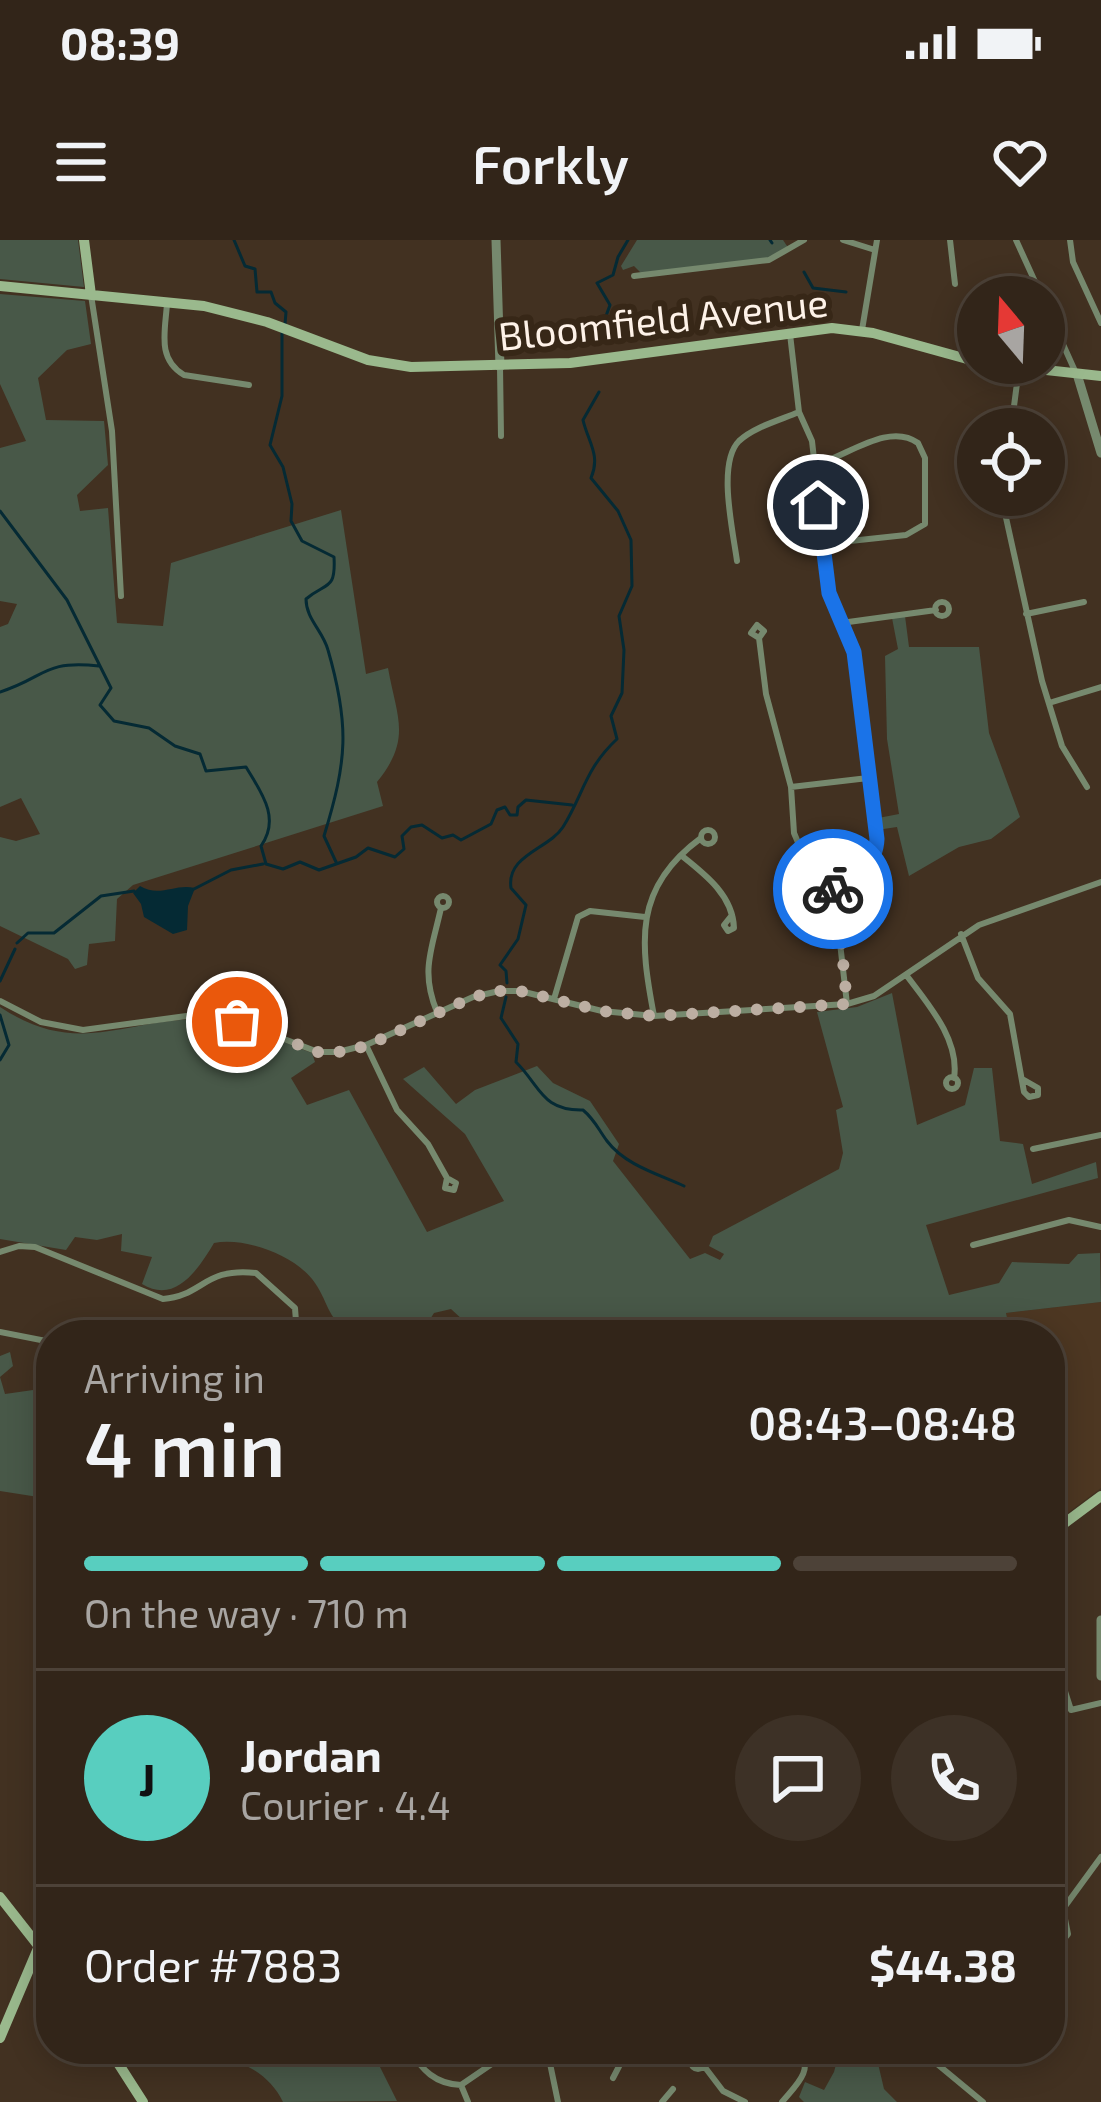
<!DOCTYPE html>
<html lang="en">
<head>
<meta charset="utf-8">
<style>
  :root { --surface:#322519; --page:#3d3126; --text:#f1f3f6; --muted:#a8a5a2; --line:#4d4238; --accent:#58cebf }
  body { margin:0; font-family:"Exo 2",sans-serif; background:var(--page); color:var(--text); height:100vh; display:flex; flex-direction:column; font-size:45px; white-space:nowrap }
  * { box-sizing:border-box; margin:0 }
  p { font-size:39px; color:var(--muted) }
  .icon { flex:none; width:66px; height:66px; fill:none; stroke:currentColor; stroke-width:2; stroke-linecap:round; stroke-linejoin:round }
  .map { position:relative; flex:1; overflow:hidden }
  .drawer { position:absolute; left:36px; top:1080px; width:1029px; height:744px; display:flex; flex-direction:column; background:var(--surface); border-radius:48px; box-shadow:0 6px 30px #0003,0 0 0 3px var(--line) }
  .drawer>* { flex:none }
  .needle { width:78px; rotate:341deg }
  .controls { position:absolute; left:957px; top:36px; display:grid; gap:24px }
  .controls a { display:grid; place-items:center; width:108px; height:108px; border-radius:50%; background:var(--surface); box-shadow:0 6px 30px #0003,0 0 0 3px var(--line); font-size:60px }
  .pin { position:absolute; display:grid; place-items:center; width:102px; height:102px; color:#fff; margin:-51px; border:6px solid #fff; border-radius:50%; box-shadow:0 3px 12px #0007 }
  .courier { position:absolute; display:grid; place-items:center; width:120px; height:120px; margin:-60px; border:9px solid #1a73e8; border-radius:50%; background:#fff; color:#222; box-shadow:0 3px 15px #0007 }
  .summary em { font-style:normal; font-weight:600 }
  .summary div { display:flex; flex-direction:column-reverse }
  .summary { display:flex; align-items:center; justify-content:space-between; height:204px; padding:0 48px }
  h1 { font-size:78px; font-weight:600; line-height:90px }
  .bar { display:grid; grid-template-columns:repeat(4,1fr); gap:18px 12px; align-content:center; height:144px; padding:0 48px }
  .bar i { height:15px; border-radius:9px; background:var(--line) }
  .bar .active { background:var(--accent) }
  .bar p { grid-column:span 4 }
  .line { display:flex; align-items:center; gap:30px; padding:0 48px; border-top:3px solid var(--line) }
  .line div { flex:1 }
  .round { display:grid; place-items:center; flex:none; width:126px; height:126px; border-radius:63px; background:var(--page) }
  .status { display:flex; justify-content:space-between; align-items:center; height:84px; padding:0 60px; background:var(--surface); direction:ltr }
  .status svg { height:33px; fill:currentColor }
  header { display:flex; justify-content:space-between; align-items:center; height:156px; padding:0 48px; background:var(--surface); font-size:54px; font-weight:600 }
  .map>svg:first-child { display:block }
</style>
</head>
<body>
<div class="status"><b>08:39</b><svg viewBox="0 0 49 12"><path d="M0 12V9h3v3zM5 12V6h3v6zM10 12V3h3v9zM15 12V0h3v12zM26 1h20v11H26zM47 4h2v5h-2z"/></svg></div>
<header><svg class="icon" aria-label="menu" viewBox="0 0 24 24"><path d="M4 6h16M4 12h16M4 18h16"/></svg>Forkly<svg class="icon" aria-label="heart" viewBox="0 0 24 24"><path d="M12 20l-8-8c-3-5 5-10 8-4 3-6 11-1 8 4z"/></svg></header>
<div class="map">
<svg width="1101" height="1862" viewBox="0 0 1101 1862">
  <rect width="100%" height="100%" fill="#423121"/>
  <!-- built -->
  <path fill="#4d3722" d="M1101 1062V1248L1053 1284 1050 1095H1011L1006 1073Z"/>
  <!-- green -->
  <path fill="#485848" d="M0 0H78L84 47 0 39Z
    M637 0H783L789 9 771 18 642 34 634 26 623 30 621 26Z
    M0 54 85 61 91 104 67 110 38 138 46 180 104 181 108 225 77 255 80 271 108 268 117 383 163 386 171 323 341 270 366 434 388 428C397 478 412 499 377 542L383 566 133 645 117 659 115 701 89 704 87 725 75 729 68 719 0 686V597L16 601 40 594 21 558 0 567V387L8 384 17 364 0 361V208L26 201 0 144Z
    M905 376 909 407H979L989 493 1020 577 991 599 959 607 909 636 897 587 870 591 868 580 899 574 887 499 885 416 898 409 892 378Z
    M892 753 917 885 965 865 974 828H992L1000 901 1023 904 1032 944 1096 922 1098 938 926 985 949 1055 999 1043 1012 1022 1069 1024 1078 1014 1100 1013 1101 1062 1006 1073 1011 1095H452V1086L464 1081 451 1069 434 1073 420 1095C401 1095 372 1100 354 1093 328 1083 329 1063 315 1043 296 1015 245 997 214 1003 199 1028 176 1065 142 1044L152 1017 121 1011 122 994 97 1000 75 997 66 1010 0 999V767C76 817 119 781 197 779 236 778 276 800 312 813L315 822 291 838 307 865 349 850 427 992 504 961 465 894 403 839 424 827 456 864 475 850 537 826 553 843 590 861 619 904 613 921 690 1019 705 1013 720 1020 724 1014 709 1006 713 996 839 929 843 913 836 870 843 867 817 772 857 767Z
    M10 1112 13 1126 0 1137 5 1154 33 1150 37 1132 51 1135V1259L0 1251V1116Z
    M227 1809H371L397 1861 283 1862C273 1841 254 1827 232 1820Z
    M840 1809H881L876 1815 884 1849 897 1862H804L799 1857 805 1842 824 1850 834 1832Z"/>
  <!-- water -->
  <path fill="#052a34" d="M140 646C160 658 175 643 195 648L188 666 187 690 173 694 144 677 141 664 133 653Z"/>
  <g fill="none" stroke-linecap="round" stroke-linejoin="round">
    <!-- stream -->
    <path stroke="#052a34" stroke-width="3" d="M234 0 245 26 255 29 257 52H271L275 63 286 72 285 84
      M770 0 772 3
      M804 32 813 48 846 52
      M282 93V156L270 205 283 227 292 264 291 281 302 301 334 317C336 351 326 342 306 359 306 379 323 391 328 410 350 486 347 521 324 596L336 622
      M607 100 602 87 610 65 597 43 613 35 618 17 628 0
      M0 271 67 360 111 448 100 465 114 481 149 488 175 506 200 514 206 531 246 527C261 552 281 578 261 606L266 624 283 629 300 622 319 630 356 617 368 608 395 617 404 609 402 596 411 587 422 585 442 598 453 595 461 600 491 584 497 570 505 567 510 575H517L518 567 526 560 572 565
      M0 452C47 437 42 420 99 426
      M194 649 231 630 263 624
      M17 703 28 693H54L101 656 134 651
      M0 741 15 709
      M507 743 506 731 500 725 518 699 526 665 511 648C506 615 549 609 563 587 584 553 585 529 617 499L611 476 622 453 624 410 619 376 632 346 631 300 618 271 591 238C601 215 588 202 583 180L599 152
      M506 757 501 778 518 804 516 822C541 847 542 871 583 870 595 880 598 889 607 901 625 925 658 934 684 946
      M0 775 9 805 0 820"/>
    <!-- minor -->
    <path stroke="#76896e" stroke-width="6" d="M843 0 875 10
      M950 0 955 44
      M1016 0 1042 57
      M1070 0 1073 22 1101 83
      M634 36 769 20 804 0
      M91 55 112 191 121 356
      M1044 62 1075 131
      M167 64C165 92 157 119 184 135L249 145
      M862 90 877 0
      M790 94 799 172 812 201 829 353 853 412 877 599C876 627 852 639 829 651
      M500 127 501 196
      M1011 189 1019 128
      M814 225C845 218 888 181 918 203L925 218V284L906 295 822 304
      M1001 255 1042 441 1062 506 1087 547
      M737 321C733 291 717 223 739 201 754 187 780 180 799 172
      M935 369a7 7 0 1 1 14 0a7 7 0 1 1-14 0Z
      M1026 374 1084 362
      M841 383 936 370
      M759 398 751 393 757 385 764 391 759 398 766 454 791 547 794 593 808 626 829 651 836 668 847 764
      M1049 463 1101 447
      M791 547 868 538
      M701 597a7 7 0 1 1 14 0a7 7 0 1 1-14 0Z
      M682 616C706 635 733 656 734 688L728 691 724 685 732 675
      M437 662a6 6 0 1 1 12 0a6 6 0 1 1-12 0Z
      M961 694 978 738 1010 774 1024 852 1029 857 1038 855V848L1024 840
      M907 736C928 764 960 800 954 838
      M554 759 578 677 590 671 645 677
      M0 761 41 782 83 790 201 774 237 781 318 812H338L366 805 473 757 499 751H520L602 771 654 776 847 764 874 756 979 685 1101 642
      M437 772C420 731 432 709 441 668
      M654 776C640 702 633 648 701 598
      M366 805 397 870 428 904 447 938 456 943 454 950 445 948 447 938
      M946 843a6 6 0 1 1 12 0a6 6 0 1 1-12 0Z
      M1033 909 1101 895
      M973 1005 1069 980 1101 987
      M0 1012 19 1006 35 1007 163 1059C203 1056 204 1027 256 1033L295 1068 297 1095
      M0 1092 51 1102
      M1050 1405 1071 1470 1101 1463
      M1063 1669 1101 1617
      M1050 1670 1063 1669
      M1050 1716 1068 1694 1063 1669
      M409 1809C422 1830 435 1844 461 1845
      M547 1809 558 1862
      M919 1809 983 1862
      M691 1822a7 7 0 1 1 14 0a7 7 0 1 1-14 0Z
      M704 1826 723 1851 745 1862
      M613 1838 628 1809
      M461 1845 499 1819 539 1809
      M461 1845 468 1862
      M662 1862 673 1849
      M782 1862C796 1845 814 1831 800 1809"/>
    <!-- tertiary -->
    <path stroke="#76896e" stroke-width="9" d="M496 0 500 127
      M1077 134 1101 213
      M1101 1380V1436"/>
    <!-- secondary -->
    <path stroke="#9ab98d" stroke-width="10" d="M84 0 91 55
      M0 46 204 66 267 82 368 120 411 127 570 123 832 88 873 93 978 122
      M981 123 1101 136
      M1050 1294 1101 1256
      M0 1657 51 1722
      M0 1798 39 1706 51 1692
      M109 1809 143 1862"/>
  </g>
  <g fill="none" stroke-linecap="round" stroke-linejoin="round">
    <!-- done -->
    <path stroke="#bcaea2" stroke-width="12" stroke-dasharray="0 21.6" d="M237 782 318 812H338L366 806 473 757 499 751H520L602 771 654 776 847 764 840 689 829 651 833 649"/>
    <!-- route -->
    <path stroke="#1a73e8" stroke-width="15" d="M818 265 829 353 854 412 877 599C876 626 855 637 833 649"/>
  </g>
  <g text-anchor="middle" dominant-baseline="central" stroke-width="12" stroke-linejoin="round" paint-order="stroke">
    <!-- street labels -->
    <g font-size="39" fill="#fef2e8" stroke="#372717">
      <text transform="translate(663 78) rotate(-6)">Bloomfield Avenue</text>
    </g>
  </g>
</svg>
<div class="controls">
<a><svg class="needle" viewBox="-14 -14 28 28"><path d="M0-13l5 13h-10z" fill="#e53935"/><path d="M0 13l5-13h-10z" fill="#a8a5a2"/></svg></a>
<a><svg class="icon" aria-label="locate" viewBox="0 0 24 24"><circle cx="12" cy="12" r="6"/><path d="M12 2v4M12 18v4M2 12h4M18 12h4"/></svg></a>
</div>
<div class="pin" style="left:237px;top:782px;background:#ea580c"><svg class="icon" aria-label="bag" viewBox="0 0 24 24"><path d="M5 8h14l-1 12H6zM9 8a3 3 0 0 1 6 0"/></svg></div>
<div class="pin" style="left:818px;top:265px;background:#1f2937"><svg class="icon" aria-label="home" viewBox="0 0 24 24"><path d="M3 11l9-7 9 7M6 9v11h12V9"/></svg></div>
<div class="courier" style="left:833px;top:649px"><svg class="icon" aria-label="bike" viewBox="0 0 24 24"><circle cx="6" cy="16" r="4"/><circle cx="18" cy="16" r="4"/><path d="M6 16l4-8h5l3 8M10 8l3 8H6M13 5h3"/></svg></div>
<section class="drawer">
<div class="summary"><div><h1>4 min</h1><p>Arriving in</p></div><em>08:43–08:48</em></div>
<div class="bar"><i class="active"></i><i class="active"></i><i class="active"></i><i></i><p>On the way · 710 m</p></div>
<div class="line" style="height:216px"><b class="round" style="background:var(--accent);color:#111">J</b><div><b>Jordan</b><p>Courier · 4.4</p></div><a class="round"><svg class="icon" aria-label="chat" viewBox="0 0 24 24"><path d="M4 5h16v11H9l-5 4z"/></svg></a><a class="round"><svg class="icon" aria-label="phone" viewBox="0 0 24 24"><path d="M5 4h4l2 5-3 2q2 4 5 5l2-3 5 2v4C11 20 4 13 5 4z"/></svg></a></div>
<div class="line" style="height:156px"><div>Order #7883</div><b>$44.38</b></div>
</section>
</div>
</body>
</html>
